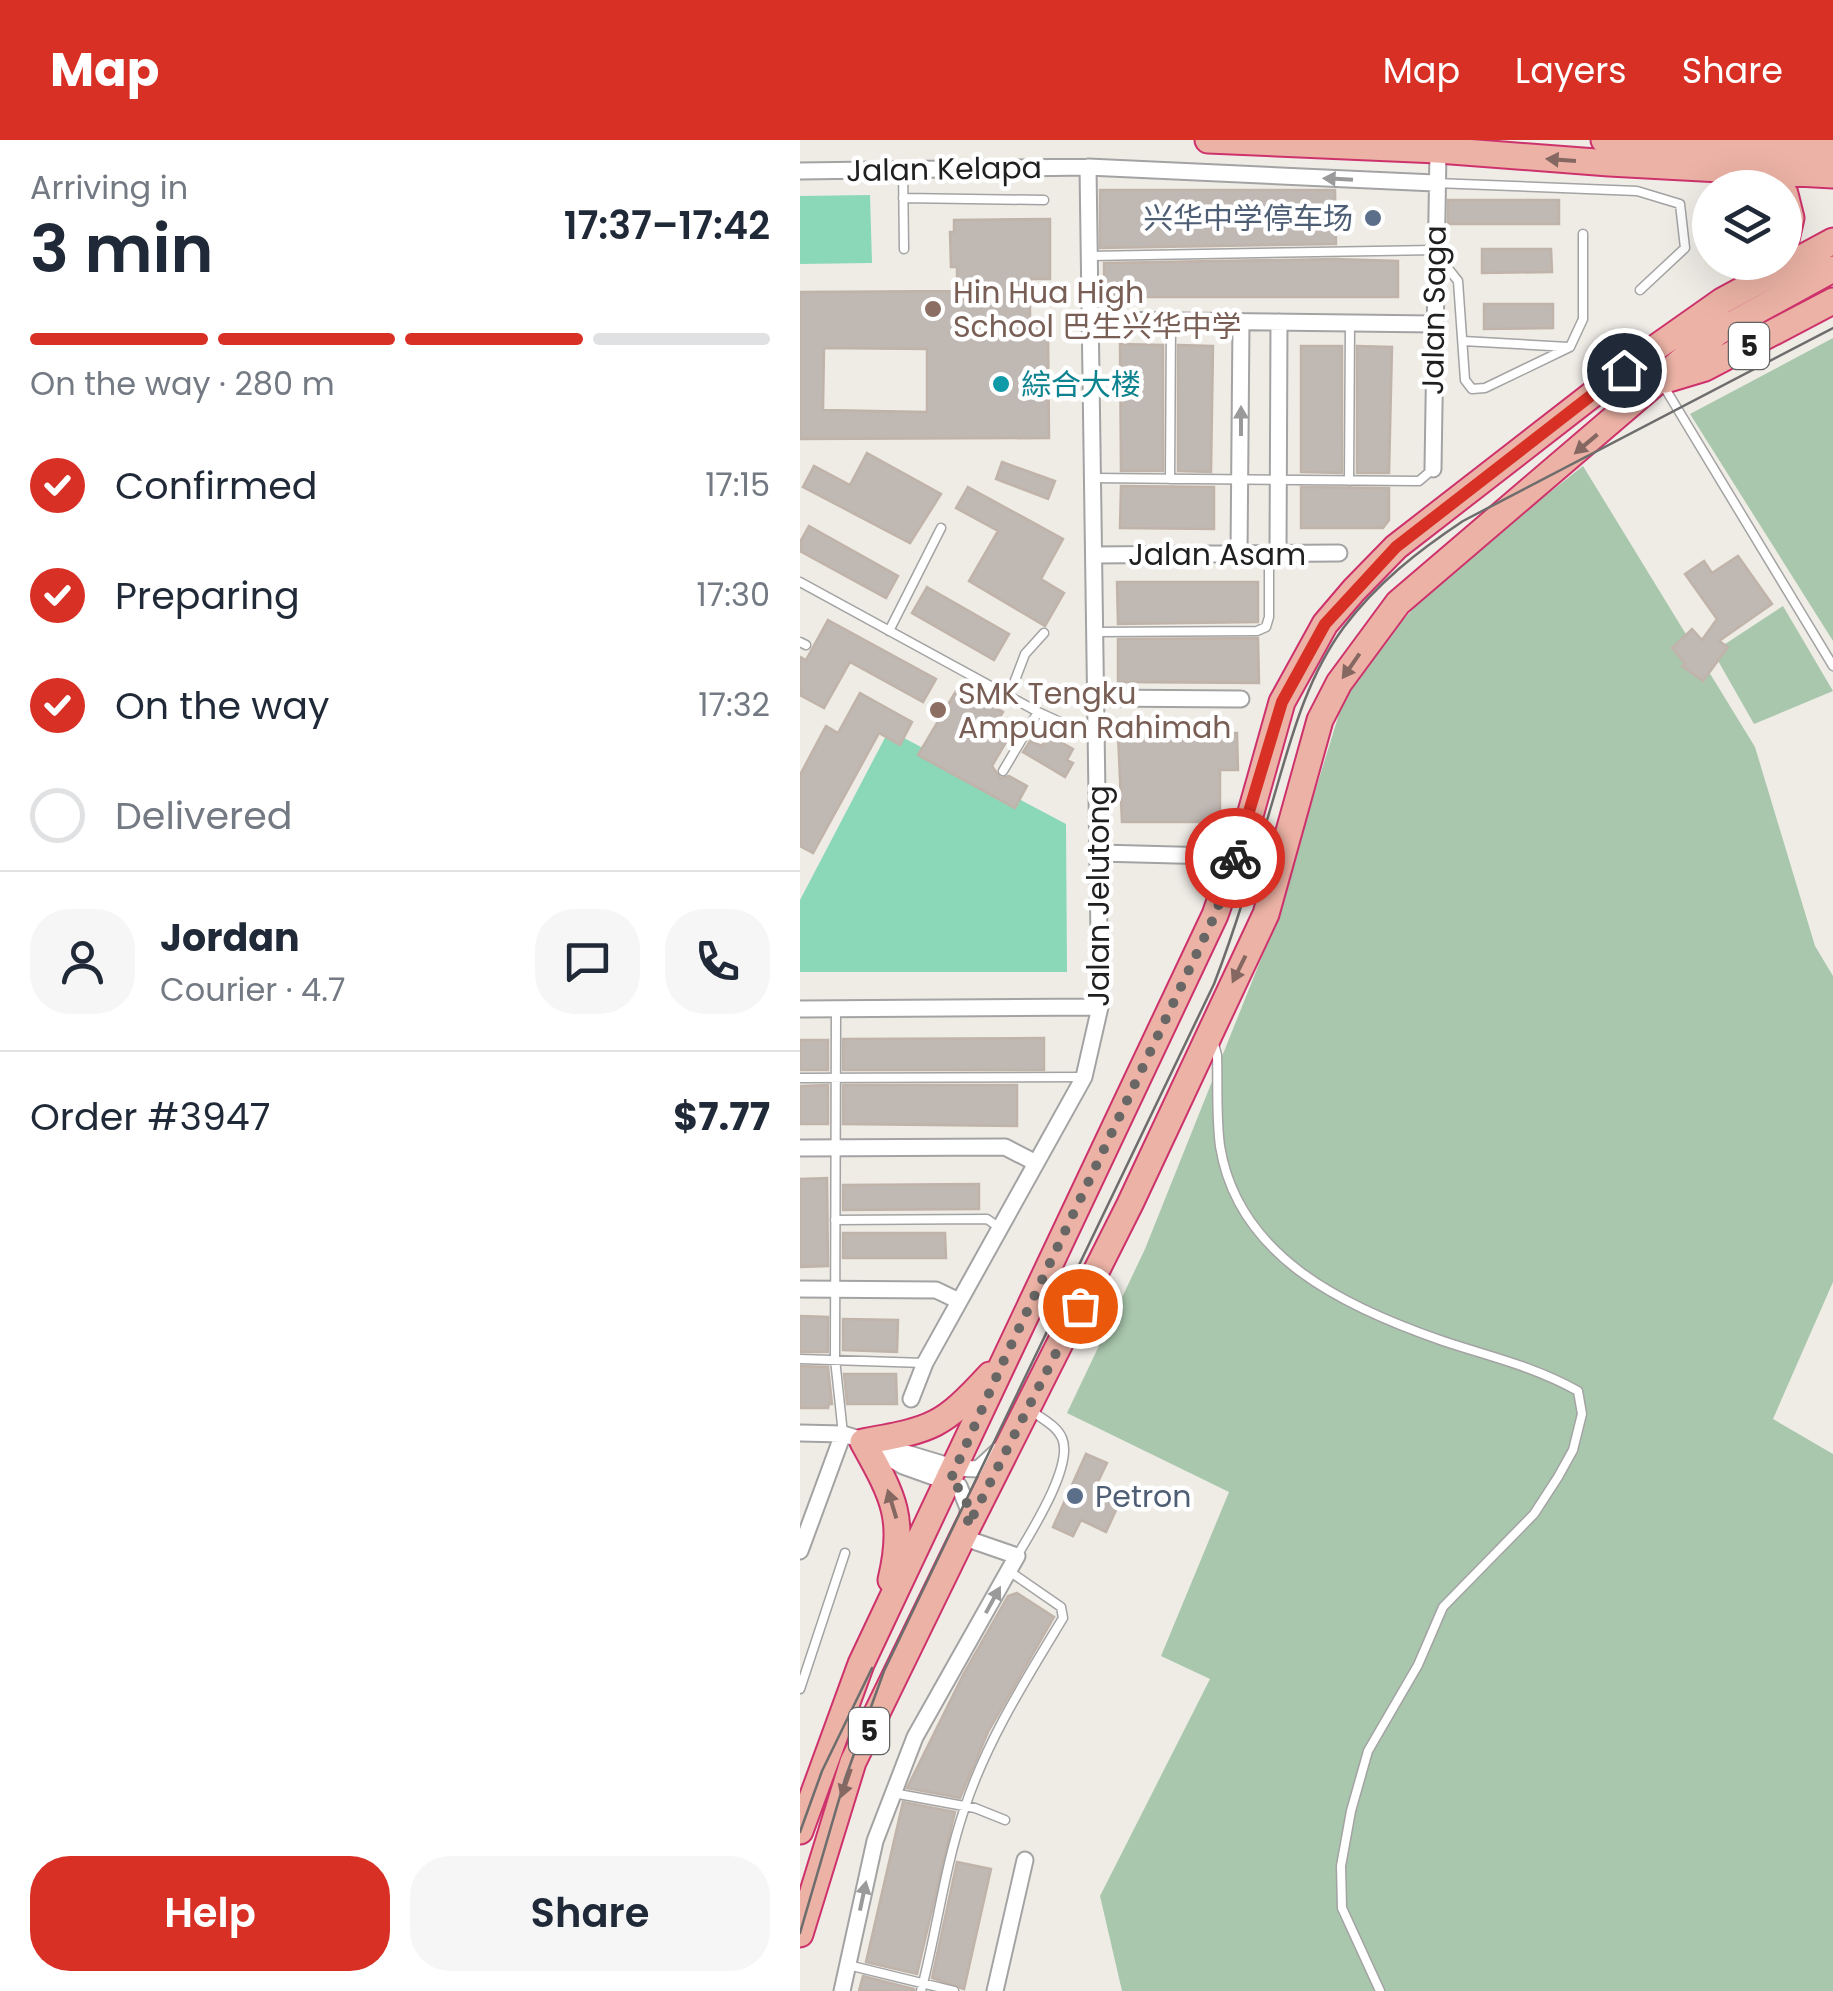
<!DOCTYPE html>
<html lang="en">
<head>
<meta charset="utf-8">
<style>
  :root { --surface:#fff; --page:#f6f6f7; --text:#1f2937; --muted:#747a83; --line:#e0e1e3; --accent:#d93025 }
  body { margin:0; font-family:Poppins,"Noto Sans SC",sans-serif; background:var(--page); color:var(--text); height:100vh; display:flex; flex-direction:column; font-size:38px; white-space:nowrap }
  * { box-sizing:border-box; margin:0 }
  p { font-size:32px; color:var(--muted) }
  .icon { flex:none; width:55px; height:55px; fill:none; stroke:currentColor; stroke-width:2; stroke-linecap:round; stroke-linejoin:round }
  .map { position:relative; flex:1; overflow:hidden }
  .sheet { display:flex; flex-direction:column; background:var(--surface); width:800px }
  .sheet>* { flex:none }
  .buttons { position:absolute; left:892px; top:30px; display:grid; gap:20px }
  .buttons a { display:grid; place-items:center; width:110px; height:110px; border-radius:50%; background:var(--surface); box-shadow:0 10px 40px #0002; font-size:50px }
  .pin { position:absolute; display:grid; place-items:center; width:85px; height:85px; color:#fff; margin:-42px; border:5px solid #fff; border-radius:50%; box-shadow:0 2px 10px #0007 }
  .courier { position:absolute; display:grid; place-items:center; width:100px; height:100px; margin:-50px; border:8px solid #d93025; border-radius:50%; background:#fff; color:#222; box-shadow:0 2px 12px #0007 }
  .overview em { font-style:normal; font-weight:600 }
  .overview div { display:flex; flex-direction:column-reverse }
  .overview { display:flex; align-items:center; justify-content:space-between; height:170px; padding:0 30px }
  h1 { font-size:65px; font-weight:600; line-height:75px }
  .bar { display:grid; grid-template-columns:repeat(4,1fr); gap:15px 10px; align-content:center; height:120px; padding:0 30px }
  .bar i { height:12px; border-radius:8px; background:var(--line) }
  .bar .active { background:var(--accent) }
  .bar p { grid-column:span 4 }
  .line { display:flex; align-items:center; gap:25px; padding:0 30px; border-top:2px solid var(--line) }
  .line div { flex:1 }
  .round { display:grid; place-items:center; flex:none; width:105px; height:105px; border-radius:40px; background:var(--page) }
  ol { padding:0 30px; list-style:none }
  li { display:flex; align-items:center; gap:30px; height:110px }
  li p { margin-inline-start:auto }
  li .icon { padding:10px; border-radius:50%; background:var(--accent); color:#fff; stroke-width:4 }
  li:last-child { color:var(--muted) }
  li i { width:55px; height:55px; border:5px solid var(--line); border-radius:50% }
  .action { display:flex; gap:20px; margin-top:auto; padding:20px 30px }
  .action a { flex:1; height:115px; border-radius:40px; background:var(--accent); color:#fff; font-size:40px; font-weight:600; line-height:115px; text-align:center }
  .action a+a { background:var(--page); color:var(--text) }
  header { display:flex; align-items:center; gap:60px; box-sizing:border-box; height:140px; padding:0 50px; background:var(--accent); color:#fff }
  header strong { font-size:48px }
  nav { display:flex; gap:55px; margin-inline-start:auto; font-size:35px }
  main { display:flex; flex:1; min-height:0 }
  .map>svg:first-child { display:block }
</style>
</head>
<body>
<header>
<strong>Map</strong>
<nav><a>Map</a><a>Layers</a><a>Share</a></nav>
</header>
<main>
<section class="sheet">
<div class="overview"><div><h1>3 min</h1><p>Arriving in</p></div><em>17:37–17:42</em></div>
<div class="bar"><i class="active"></i><i class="active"></i><i class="active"></i><i></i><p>On the way · 280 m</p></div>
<ol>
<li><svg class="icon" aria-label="check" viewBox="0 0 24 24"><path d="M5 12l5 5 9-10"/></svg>Confirmed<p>17:15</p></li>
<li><svg class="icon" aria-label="check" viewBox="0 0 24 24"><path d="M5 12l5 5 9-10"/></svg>Preparing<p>17:30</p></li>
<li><svg class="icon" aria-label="check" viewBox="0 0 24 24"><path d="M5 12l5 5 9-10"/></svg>On the way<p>17:32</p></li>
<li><i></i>Delivered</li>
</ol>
<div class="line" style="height:180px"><a class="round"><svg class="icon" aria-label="person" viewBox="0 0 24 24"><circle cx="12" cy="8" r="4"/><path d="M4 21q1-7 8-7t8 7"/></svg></a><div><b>Jordan</b><p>Courier · 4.7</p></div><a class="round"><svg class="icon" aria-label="chat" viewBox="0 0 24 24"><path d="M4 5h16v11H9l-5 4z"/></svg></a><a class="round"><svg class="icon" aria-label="phone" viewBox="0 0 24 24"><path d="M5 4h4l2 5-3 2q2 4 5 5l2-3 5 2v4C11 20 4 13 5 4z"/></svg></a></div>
<div class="line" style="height:130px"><div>Order #3947</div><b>$7.77</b></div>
<div class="action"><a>Help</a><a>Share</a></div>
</section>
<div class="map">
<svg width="1033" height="1851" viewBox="0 0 1033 1851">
  <rect width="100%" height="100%" fill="#efece6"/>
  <!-- cemetery -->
  <path fill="#a9c7ad" d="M1033 198V501L890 274Z
    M783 326 955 607 1015 806 1033 836V1142L973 1279 1033 1314V1851H322L300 1756 410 1539 361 1516 429 1352 267 1273 345 1109 471 794 543 561 576 510 639 440Z
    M983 466 1033 551 954 584 913 512Z"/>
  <!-- pitch -->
  <path fill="#8ad8b8" d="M70 55 72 123 0 124V56Z
    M89 590 266 684 267 832H0V760Z"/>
  <!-- building -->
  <path fill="#c0b8b3" stroke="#c0b3aa" stroke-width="2.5" fill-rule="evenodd" d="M300 50H535L536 104 300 108Z
    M648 60H759V84H648Z
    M250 79V139H230V178H244V189H248L249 298 0 299V152L157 151V127H151L150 92H154V80ZM24 208 127 209V272L23 270Z
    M682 109H751L752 132 682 133Z
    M536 119 598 121V157H304V123Z
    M684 164H753V188L684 189Z
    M320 204 363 205V331H321Z
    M378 205 413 206 411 332 378 331Z
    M501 206H542V333L501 332Z
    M557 206 592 207 589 333H557Z
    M67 313 141 354 110 403 3 347 14 326 50 345Z
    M202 322 255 341 248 359 196 339Z
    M321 346 414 347V389L320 388Z
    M168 347 263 399 241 439 264 453 245 486 169 441 198 391 156 368Z
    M501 347 589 348V380L583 388H501Z
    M9 386 98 436 86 458 0 411V402Z
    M938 416 972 464 919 501 928 507 903 541 882 526 885 523 872 508 892 489 902 500 917 479 885 434 904 421 912 433Z
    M317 442H458V482L318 484Z
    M127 447 209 494 194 520 112 473Z
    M28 480 136 539 123 562 50 522 24 568 0 555V517L6 520Z
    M318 499 458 498 459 543 318 542Z
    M159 546 203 572 197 582 217 593 210 605 206 602 192 626 200 638 209 636 227 646 215 668 118 615Z
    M60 553 112 582 100 605 79 593 13 713 0 706V635L26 586 38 593Z
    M437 593 438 630H420V682H322L318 595Z
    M248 595 273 609 267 620 273 623 265 637 223 612 230 601 242 606Z
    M244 898V930H43V899Z
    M0 900H28V930H0Z
    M28 945V984H0V946Z
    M43 945H217V986L43 984Z
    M27 1038 28 1126 0 1127V1039Z
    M179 1044V1069L43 1070V1045Z
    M43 1093H145L146 1118H43Z
    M0 1176 28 1177V1212H0Z
    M43 1179 98 1180 97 1212 43 1210Z
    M0 1226 28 1227 32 1264H29L28 1268H0Z
    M44 1234H96L97 1264H47Z
    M286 1314 307 1323 296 1346 322 1357 306 1392 281 1380 273 1396 253 1387Z
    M217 1453 254 1477 188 1592 160 1658 107 1648 163 1535 208 1456Z
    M103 1662 155 1672 117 1834 66 1822Z
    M157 1722 191 1729 164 1849 132 1838Z
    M63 1836 114 1849V1851H59Z"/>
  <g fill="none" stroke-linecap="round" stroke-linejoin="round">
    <defs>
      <path id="service" d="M103 28 104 109
        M635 43 837 51 880 64 885 108 840 150
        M103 58 244 60
        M290 116 635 110
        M639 117 658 141 665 240 672 249 685 248 770 207 783 179V94
        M663 201 768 207
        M863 245 1033 526
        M293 338 619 341 633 329
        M370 339 371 181
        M549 341 550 183
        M0 442 238 572 297 599
        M89 491 141 388
        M296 492 457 491 466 487 469 477V414
        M0 502 6 505
        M209 556 225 514 244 493
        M203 631 238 572
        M36 869 35 1219 43 1294
        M414 904 417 915C418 945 416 976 420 1006 438 1118 547 1168 643 1201 691 1217 733 1226 778 1251L782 1274 773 1310 758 1337 734 1374 643 1467 618 1525 568 1611 551 1671 541 1726 542 1768 580 1851
        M0 938 284 937
        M35 1080 187 1079 200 1088
        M0 1219 125 1223
        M217 1416C231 1392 274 1325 262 1298 257 1286 242 1279 232 1271
        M0 1549 45 1413
        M93 1653 175 1668 205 1680
        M48 1825 154 1851
        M121 1851C137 1791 144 1729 164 1670 186 1602 226 1539 263 1478L261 1467 209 1431"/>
      <path id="minor" d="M0 31 288 27 635 43
        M291 180 634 184
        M633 329 638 10
        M439 414 441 182
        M478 414 479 182
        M294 415 539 413
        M297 558 441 559
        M299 713 414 716
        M0 869 300 867
        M0 1008 205 1007 236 1023
        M0 1149 136 1150 159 1161
        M111 1259 125 1223 284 937 300 867 288 27
        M0 1293 43 1294 156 1328 178 1329 199 1310
        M79 1312 103 1326 159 1346 168 1368V1379
        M0 1411 43 1294
        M42 1851 75 1701 115 1597 217 1416 162 1397
        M195 1851 225 1720"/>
      <path id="trunk" d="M408 0 638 10 809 23 1033 35
        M804 0 1033 11
        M985 54 991 78 985 104
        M865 240 905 228 1033 161
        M91 1440C106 1378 93 1356 63 1302 133 1289 141 1288 190 1235
        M0 1691 61 1524 415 775 451 672 482 562 525 484 554 450 596 407 824 230 922 161 1033 101
        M0 1794 53 1622 168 1386 330 1064 466 774 520 580 539 543 598 463 888 215 918 192 1033 129"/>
    </defs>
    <!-- service casing -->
    <use href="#service" stroke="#a3a3a3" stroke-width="11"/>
    <!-- minor casing -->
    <use href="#minor" stroke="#a3a3a3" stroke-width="19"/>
    <!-- trunk casing -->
    <use href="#trunk" stroke="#ce326c" stroke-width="29"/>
    <!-- service -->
    <use href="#service" stroke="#fff" stroke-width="8"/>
    <!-- minor -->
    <use href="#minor" stroke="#fff" stroke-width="15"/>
    <!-- trunk -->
    <use href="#trunk" stroke="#ebb2a5" stroke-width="25"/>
    <!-- tram -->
    <path stroke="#6d6d6d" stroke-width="2.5" d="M0 1692 22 1631 72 1528
      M0 1793 45 1639 84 1531 414 844C436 787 453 729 470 670 489 607 504 541 544 487 577 443 618 411 663 381L1033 188"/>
  </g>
  <!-- one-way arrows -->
  <defs><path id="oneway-solid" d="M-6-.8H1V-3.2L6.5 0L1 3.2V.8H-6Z" transform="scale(2.5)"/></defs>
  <g fill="#856862">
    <use href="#oneway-solid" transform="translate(761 20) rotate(-176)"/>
    <use href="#oneway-solid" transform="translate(786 304) rotate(140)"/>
    <use href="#oneway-solid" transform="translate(551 526) rotate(125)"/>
    <use href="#oneway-solid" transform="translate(439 829) rotate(116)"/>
    <use href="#oneway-solid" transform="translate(92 1364) rotate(-107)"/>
    <use href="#oneway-solid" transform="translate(46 1643) rotate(109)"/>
  </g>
  <g fill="#9a9a9a">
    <use href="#oneway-solid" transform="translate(538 39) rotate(-177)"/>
    <use href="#oneway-solid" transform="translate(441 281) rotate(-90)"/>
    <use href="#oneway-solid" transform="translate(193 1460) rotate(-61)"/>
    <use href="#oneway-solid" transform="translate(63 1756) rotate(-78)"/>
  </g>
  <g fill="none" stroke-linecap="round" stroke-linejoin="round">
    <!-- done -->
    <path stroke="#686765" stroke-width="10" stroke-dasharray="0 18" d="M280 1166 168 1386C168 1367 169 1350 149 1343L204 1220 415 775 435 718"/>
    <!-- route -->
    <path stroke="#d93025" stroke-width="12" d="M435 718 482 562 525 484 596 407 824 230"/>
  </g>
  <!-- markers -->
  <g fill="#5c6f8a" stroke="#fff" stroke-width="4">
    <circle cx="573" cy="78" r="10"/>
    <circle cx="275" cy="1356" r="10"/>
  </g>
  <g fill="#8d6e63" stroke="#fff" stroke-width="4">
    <circle cx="133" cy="169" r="10"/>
    <circle cx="138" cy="570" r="10"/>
  </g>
  <circle fill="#0f9aa8" stroke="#fff" stroke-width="4" cx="201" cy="244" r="10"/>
  <g text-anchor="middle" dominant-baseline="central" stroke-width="9" stroke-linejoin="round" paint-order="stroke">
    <!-- shield labels -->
    <g fill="#fff" stroke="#626262" stroke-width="2.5">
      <rect x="929" y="183" width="40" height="46" rx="8"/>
      <rect x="49" y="1568" width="40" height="46" rx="8"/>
    </g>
    <g font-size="28" font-weight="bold" fill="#1f1f1f">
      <text x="949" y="206">5</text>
      <text x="69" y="1591">5</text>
    </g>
    <!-- street labels -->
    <g font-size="30" fill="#1f1f1f" stroke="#fff">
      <text transform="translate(144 29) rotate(-1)">Jalan Kelapa</text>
      <text transform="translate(634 170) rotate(-89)">Jalan Saga</text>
      <text x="417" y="414">Jalan Asam</text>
      <text transform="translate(298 756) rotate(-90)">Jalan Jelutong</text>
    </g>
    <!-- service labels -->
    <g font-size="30" fill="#4e5e75" stroke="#fff" text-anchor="end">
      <text x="553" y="78">兴华中学停车场</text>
      <text x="295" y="1356" text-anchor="start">Petron</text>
    </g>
    <!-- education labels -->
    <g font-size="30" fill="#785e54" stroke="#fff" text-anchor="start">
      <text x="153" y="152">Hin Hua High<tspan x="153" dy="34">School 巴生兴华中学</tspan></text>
      <text x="158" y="553">SMK Tengku<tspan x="158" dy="34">Ampuan Rahimah</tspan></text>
    </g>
    <!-- culture labels -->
    <g font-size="30" fill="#0d838f" stroke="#fff" text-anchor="start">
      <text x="221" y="244">綜合大楼</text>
    </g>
  </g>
</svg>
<div class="buttons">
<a><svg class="icon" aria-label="layers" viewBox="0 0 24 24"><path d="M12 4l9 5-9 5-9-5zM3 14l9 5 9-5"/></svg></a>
</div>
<div class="pin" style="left:280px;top:1166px;background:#ea580c"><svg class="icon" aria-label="bag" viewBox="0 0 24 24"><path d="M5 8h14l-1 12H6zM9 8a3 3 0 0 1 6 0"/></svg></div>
<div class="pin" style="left:824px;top:230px;background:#1f2937"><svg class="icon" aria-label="home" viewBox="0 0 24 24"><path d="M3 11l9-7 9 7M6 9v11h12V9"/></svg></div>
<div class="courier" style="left:435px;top:718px"><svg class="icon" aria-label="bike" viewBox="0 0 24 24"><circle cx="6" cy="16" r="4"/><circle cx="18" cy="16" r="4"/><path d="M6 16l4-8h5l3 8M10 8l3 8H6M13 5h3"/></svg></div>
</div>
</main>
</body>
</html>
